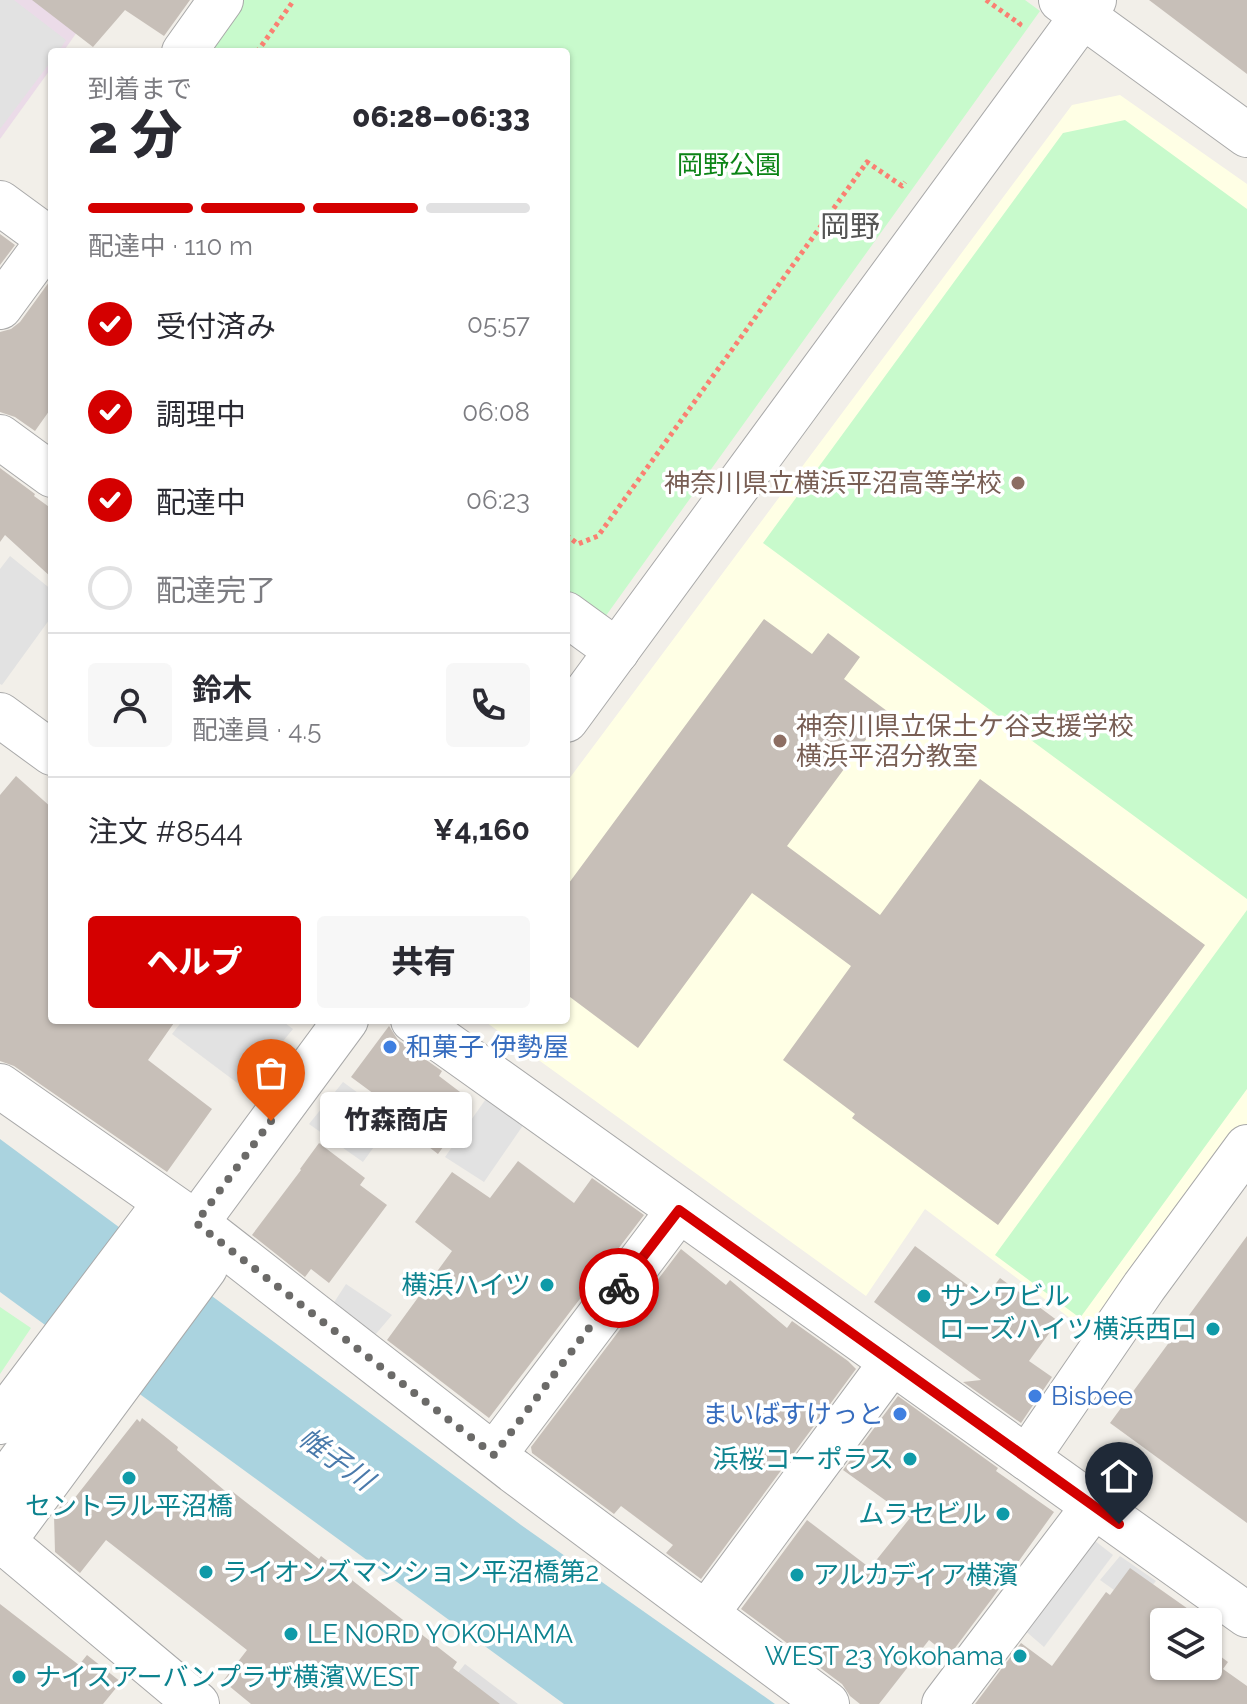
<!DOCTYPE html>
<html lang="ja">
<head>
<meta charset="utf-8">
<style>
  :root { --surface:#fff; --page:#f7f7f7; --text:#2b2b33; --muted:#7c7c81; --line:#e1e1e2; --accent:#d40000 }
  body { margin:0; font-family:Raleway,"Noto Sans JP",sans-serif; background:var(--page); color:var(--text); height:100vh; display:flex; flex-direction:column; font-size:30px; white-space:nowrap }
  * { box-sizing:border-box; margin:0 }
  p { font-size:26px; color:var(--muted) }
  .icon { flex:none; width:44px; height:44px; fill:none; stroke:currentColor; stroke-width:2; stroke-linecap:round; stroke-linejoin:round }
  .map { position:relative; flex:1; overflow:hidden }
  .drawer { position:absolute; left:48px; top:48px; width:522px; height:976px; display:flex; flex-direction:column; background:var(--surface); border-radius:8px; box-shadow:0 2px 6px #0004 }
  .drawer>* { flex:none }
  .controls { position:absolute; left:1150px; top:1608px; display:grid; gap:16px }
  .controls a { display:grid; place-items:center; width:72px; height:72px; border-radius:8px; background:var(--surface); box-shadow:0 2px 6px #0004; font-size:40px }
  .pin { position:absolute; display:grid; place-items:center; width:68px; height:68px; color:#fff; margin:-82px -34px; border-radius:50% 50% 50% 0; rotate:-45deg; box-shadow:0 0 8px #0007 }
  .pin .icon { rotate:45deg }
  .courier { position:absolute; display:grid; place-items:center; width:80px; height:80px; margin:-40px; border:6px solid #d40000; border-radius:50%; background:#fff; color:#222; box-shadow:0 2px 10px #0007 }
  .bubble { position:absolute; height:56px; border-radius:8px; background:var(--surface); box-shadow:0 2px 6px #0004; font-size:26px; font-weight:800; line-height:56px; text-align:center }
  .overview em { font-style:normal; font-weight:800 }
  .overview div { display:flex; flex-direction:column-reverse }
  .overview { display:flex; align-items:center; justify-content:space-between; height:136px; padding:0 40px }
  h1 { font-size:52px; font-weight:800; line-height:60px }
  .bar { display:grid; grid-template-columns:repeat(4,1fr); gap:12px 8px; align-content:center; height:96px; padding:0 40px }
  .bar i { height:10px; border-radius:6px; background:var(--line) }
  .bar .selected { background:var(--accent) }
  .bar p { grid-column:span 4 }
  .line { display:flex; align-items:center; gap:20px; padding:0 40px; border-top:2px solid var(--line) }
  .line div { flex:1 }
  .round { display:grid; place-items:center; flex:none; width:84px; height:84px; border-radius:8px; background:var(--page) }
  ol { padding:0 40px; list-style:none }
  li { display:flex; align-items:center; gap:24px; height:88px }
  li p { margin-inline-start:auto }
  li .icon { padding:8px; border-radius:50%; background:var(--accent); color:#fff; stroke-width:4 }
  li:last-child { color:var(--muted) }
  li i { width:44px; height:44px; border:4px solid var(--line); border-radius:50% }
  .primary-button { display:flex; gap:16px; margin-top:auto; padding:16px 40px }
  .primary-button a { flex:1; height:92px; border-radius:8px; background:var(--accent); color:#fff; font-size:32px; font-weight:800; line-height:92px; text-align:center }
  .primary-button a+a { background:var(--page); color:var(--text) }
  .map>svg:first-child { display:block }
</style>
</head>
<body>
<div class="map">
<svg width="1247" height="1704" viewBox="0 0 1247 1704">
  <rect width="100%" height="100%" fill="#f2efe9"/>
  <!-- residential -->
  <path fill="#e0dfdf" d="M465 1664 518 1704H433Z"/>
  <!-- industrial -->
  <path fill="#ebdbe8" d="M0 0H54L84 22 63 52H52V67L0 139Z"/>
  <!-- education -->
  <path fill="#ffffe5" d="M1120 95 1247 184V1129L1095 1337 925 1209 866 1296 483 1020H566V783L1072 105Z"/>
  <!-- park -->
  <path fill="#c8facc" d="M240 0H1025L1040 11 600 624 566 600V52H202Z
    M1125 120 1247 209V899L763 543 1063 133Z
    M1247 910V1089L1080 1318 995 1255Z
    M0 1307 31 1328 0 1374Z"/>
  <!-- parking -->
  <path fill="#e2e2e2" d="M0 0H14L66 40 58 52H52V60L0 129Z
    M10 556 52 590V616L2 685 0 684V569Z
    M183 1020H281L293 1029 244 1088 172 1034Z
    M343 1082 394 1119 363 1162 309 1124Z
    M488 1096 526 1121 484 1182 445 1157Z
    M346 1284 392 1315 375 1335 333 1304Z
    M1090 1537 1113 1555 1044 1647 1022 1628Z
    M1120 1556 1156 1581 1135 1605 1100 1580Z"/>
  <!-- water -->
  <path fill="#aad3df" d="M0 1139 521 1525 775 1704H564L0 1292Z"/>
  <!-- building -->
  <path fill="#c7bfb8" d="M32 0H190L164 36 125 10 93 47Z
    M1149 0H1247V74Z
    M0 234 15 245 0 265Z
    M52 278V407L35 431 15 417 0 412V332L11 329 20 322Z
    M0 468 35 494 34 496 52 509V578L5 535 0 542Z
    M764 619 812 654 828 633 860 657 844 679 887 711 787 846 880 915 980 779 1205 945 998 1225 852 1118 855 1114 783 1060 851 966 752 893 638 1048 566 994V887Z
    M16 776 52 808V1020H176L148 1060 212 1109 167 1172 14 1066 0 1061V795Z
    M389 1026 398 1040 442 1071 439 1076 464 1095 455 1110 465 1117 438 1154 407 1130 412 1122 351 1077Z
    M319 1143 365 1178 360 1185 387 1205 329 1283 311 1269 305 1277 252 1235 301 1170 300 1169Z
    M518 1161 574 1203 592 1178 644 1215 489 1418 387 1340 452 1251 415 1222 452 1172 490 1198Z
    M1247 1236V1523L1110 1423Z
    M915 1246 985 1298 1000 1278 1058 1321 1029 1361 1052 1377 1021 1423 963 1382 981 1380 874 1302Z
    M681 1249 726 1285 730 1280 787 1328 792 1321 848 1361 856 1369 701 1579 666 1553 673 1545 621 1506 614 1514 532 1453 531 1447Z
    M898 1396 998 1468 996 1471 1054 1512 991 1600 949 1656 929 1640 879 1704H860L850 1696 842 1684 741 1609 807 1520 870 1568 910 1518 843 1470Z
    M142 1418 178 1447 177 1450 231 1496 233 1492 319 1559 321 1556 457 1662 453 1668 500 1704H251L223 1681 247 1650 106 1540 80 1573 55 1552 54 1515 65 1500 70 1504 137 1419 140 1422Z
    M1130 1568 1191 1611 1181 1622H1164V1666H1208V1647L1228 1662 1223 1669 1247 1686V1704H975L1021 1643 1052 1666 1106 1592 1110 1595Z
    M0 1604 79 1665 87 1655 121 1682 103 1704H0Z"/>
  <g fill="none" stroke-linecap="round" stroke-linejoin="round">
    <defs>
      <path id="minor" d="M184 52 221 0
        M0 203 52 241
        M0 307 52 236
        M0 437 52 475
        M566 614 617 651
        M0 1086 196 1223 514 1471 827 1704
        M0 1422 154 1218 196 1223
        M494 1455 679 1210
        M1027 1458 1144 1287 1247 1147
        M0 1546 205 1268 196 1223
        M706 1614 892 1362"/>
      <path id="tertiary" d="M1061 0 1247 135
        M0 715 52 753
        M566 720 1094 0
        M413 1020 1247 1615
        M0 1489 346 1020
        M0 1539 197 1704
        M944 1704 1094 1506"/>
    </defs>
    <!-- minor casing -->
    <use href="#minor" stroke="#a9a9a9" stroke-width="46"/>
    <!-- tertiary casing -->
    <use href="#tertiary" stroke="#a9a9a9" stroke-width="46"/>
    <!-- path -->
    <path stroke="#fa8072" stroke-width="5" stroke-dasharray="4 4" stroke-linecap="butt" d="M986 0 1020 24 1016 29
      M257 52 294 0
      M566 535 578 544 598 536 867 162 902 186 905 182"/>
    <!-- minor -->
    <use href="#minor" stroke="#fff" stroke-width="44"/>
    <!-- tertiary -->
    <use href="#tertiary" stroke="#fff" stroke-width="44"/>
  </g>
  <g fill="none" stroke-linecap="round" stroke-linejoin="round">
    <!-- done -->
    <path stroke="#6b6a68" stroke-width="8" stroke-dasharray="0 14.4" d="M271 1121 196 1223 494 1455 619 1288"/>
    <!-- route -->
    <path stroke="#d40000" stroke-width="10" d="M619 1288 679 1210 1119 1524"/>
  </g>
  <!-- markers -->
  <g fill="#8d6e63" stroke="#fff" stroke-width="3">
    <circle cx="1018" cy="483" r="8"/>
    <circle cx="780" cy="741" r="8"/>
  </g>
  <g fill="#3f7fe0" stroke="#fff" stroke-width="3">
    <circle cx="390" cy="1047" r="8"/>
    <circle cx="1035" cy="1396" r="8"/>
    <circle cx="900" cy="1414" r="8"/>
  </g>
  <g fill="#0f9aa8" stroke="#fff" stroke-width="3">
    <circle cx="547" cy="1285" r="8"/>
    <circle cx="924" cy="1296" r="8"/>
    <circle cx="1213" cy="1329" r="8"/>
    <circle cx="910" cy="1459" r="8"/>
    <circle cx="129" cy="1478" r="8"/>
    <circle cx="1003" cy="1514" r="8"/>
    <circle cx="206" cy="1572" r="8"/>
    <circle cx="797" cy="1575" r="8"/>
    <circle cx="291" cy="1634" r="8"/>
    <circle cx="1020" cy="1656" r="8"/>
    <circle cx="19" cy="1677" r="8"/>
  </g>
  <g text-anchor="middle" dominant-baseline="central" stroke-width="7" stroke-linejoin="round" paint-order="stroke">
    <!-- park labels -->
    <g font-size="26" fill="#0c8416" stroke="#fff">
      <text x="729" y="165">岡野公園</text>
    </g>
    <!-- education labels -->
    <g font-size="26" fill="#785e54" stroke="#fff" text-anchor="end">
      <text x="1002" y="483">神奈川県立横浜平沼高等学校</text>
      <text x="796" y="726" text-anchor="start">神奈川県立保土ケ谷支援学校<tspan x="796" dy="30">横浜平沼分教室</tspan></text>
    </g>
    <!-- shop labels -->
    <g font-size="26" fill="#366cbe" stroke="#fff" text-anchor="start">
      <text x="406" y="1047">和菓子 伊勢屋</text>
      <text x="1051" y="1396">Bisbee</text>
      <text x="884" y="1414" text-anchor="end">まいばすけっと</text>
    </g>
    <!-- culture labels -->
    <g font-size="26" fill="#0d838f" stroke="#fff" text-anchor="end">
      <text x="531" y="1285">横浜ハイツ</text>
      <text x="940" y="1296" text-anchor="start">サンワビル</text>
      <text x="1197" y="1329">ローズハイツ横浜西口</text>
      <text x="894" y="1459">浜桜コーポラス</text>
      <text x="129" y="1506" text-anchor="middle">セントラル平沼橋</text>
      <text x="987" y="1514">ムラセビル</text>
      <text x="222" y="1572" text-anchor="start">ライオンズマンション平沼橋第2</text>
      <text x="813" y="1575" text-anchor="start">アルカディア横濱</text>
      <text x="307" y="1634" text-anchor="start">LE NORD YOKOHAMA</text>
      <text x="1004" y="1656">WEST 23 Yokohama</text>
      <text x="35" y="1677" text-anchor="start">ナイスアーバンプラザ横濱WEST</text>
    </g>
    <!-- water labels -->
    <g font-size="28" font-style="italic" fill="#4a7aab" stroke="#fff">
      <text transform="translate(336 1459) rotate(36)">帷子川</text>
    </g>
    <!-- quarter labels -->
    <g font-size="30" fill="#555" stroke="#fff">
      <text x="850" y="226">岡野</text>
    </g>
  </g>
</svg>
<div class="controls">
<a><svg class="icon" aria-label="layers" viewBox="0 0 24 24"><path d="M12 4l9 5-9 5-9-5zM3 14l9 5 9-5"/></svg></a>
</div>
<div class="pin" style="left:271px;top:1121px;background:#ea580c"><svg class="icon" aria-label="bag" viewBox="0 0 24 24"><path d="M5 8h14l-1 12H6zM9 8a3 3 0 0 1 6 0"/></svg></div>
<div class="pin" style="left:1119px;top:1524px;background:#1f2937"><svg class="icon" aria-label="home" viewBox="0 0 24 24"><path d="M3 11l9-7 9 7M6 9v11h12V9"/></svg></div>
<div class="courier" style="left:619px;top:1288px"><svg class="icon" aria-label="bike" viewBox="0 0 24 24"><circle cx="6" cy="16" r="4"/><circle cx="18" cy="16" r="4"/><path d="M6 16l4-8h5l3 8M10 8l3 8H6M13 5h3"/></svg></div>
<div class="bubble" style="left:320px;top:1092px;width:152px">竹森商店</div>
<section class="drawer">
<div class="overview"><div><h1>2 分</h1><p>到着まで</p></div><em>06:28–06:33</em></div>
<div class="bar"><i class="selected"></i><i class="selected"></i><i class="selected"></i><i></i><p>配達中 · 110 m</p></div>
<ol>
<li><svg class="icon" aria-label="check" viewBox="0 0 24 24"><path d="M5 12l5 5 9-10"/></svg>受付済み<p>05:57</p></li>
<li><svg class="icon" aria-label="check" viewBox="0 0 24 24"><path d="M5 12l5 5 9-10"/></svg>調理中<p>06:08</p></li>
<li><svg class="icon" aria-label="check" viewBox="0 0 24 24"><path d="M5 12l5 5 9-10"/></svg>配達中<p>06:23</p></li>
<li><i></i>配達完了</li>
</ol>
<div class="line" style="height:144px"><a class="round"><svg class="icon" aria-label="person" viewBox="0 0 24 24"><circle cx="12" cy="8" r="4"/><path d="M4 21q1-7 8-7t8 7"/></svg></a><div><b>鈴木</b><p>配達員 · 4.5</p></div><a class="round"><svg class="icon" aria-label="phone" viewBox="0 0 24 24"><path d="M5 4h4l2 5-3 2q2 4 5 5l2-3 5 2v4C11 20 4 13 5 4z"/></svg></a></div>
<div class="line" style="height:104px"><div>注文 #8544</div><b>¥4,160</b></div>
<div class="primary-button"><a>ヘルプ</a><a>共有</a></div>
</section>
</div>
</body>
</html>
